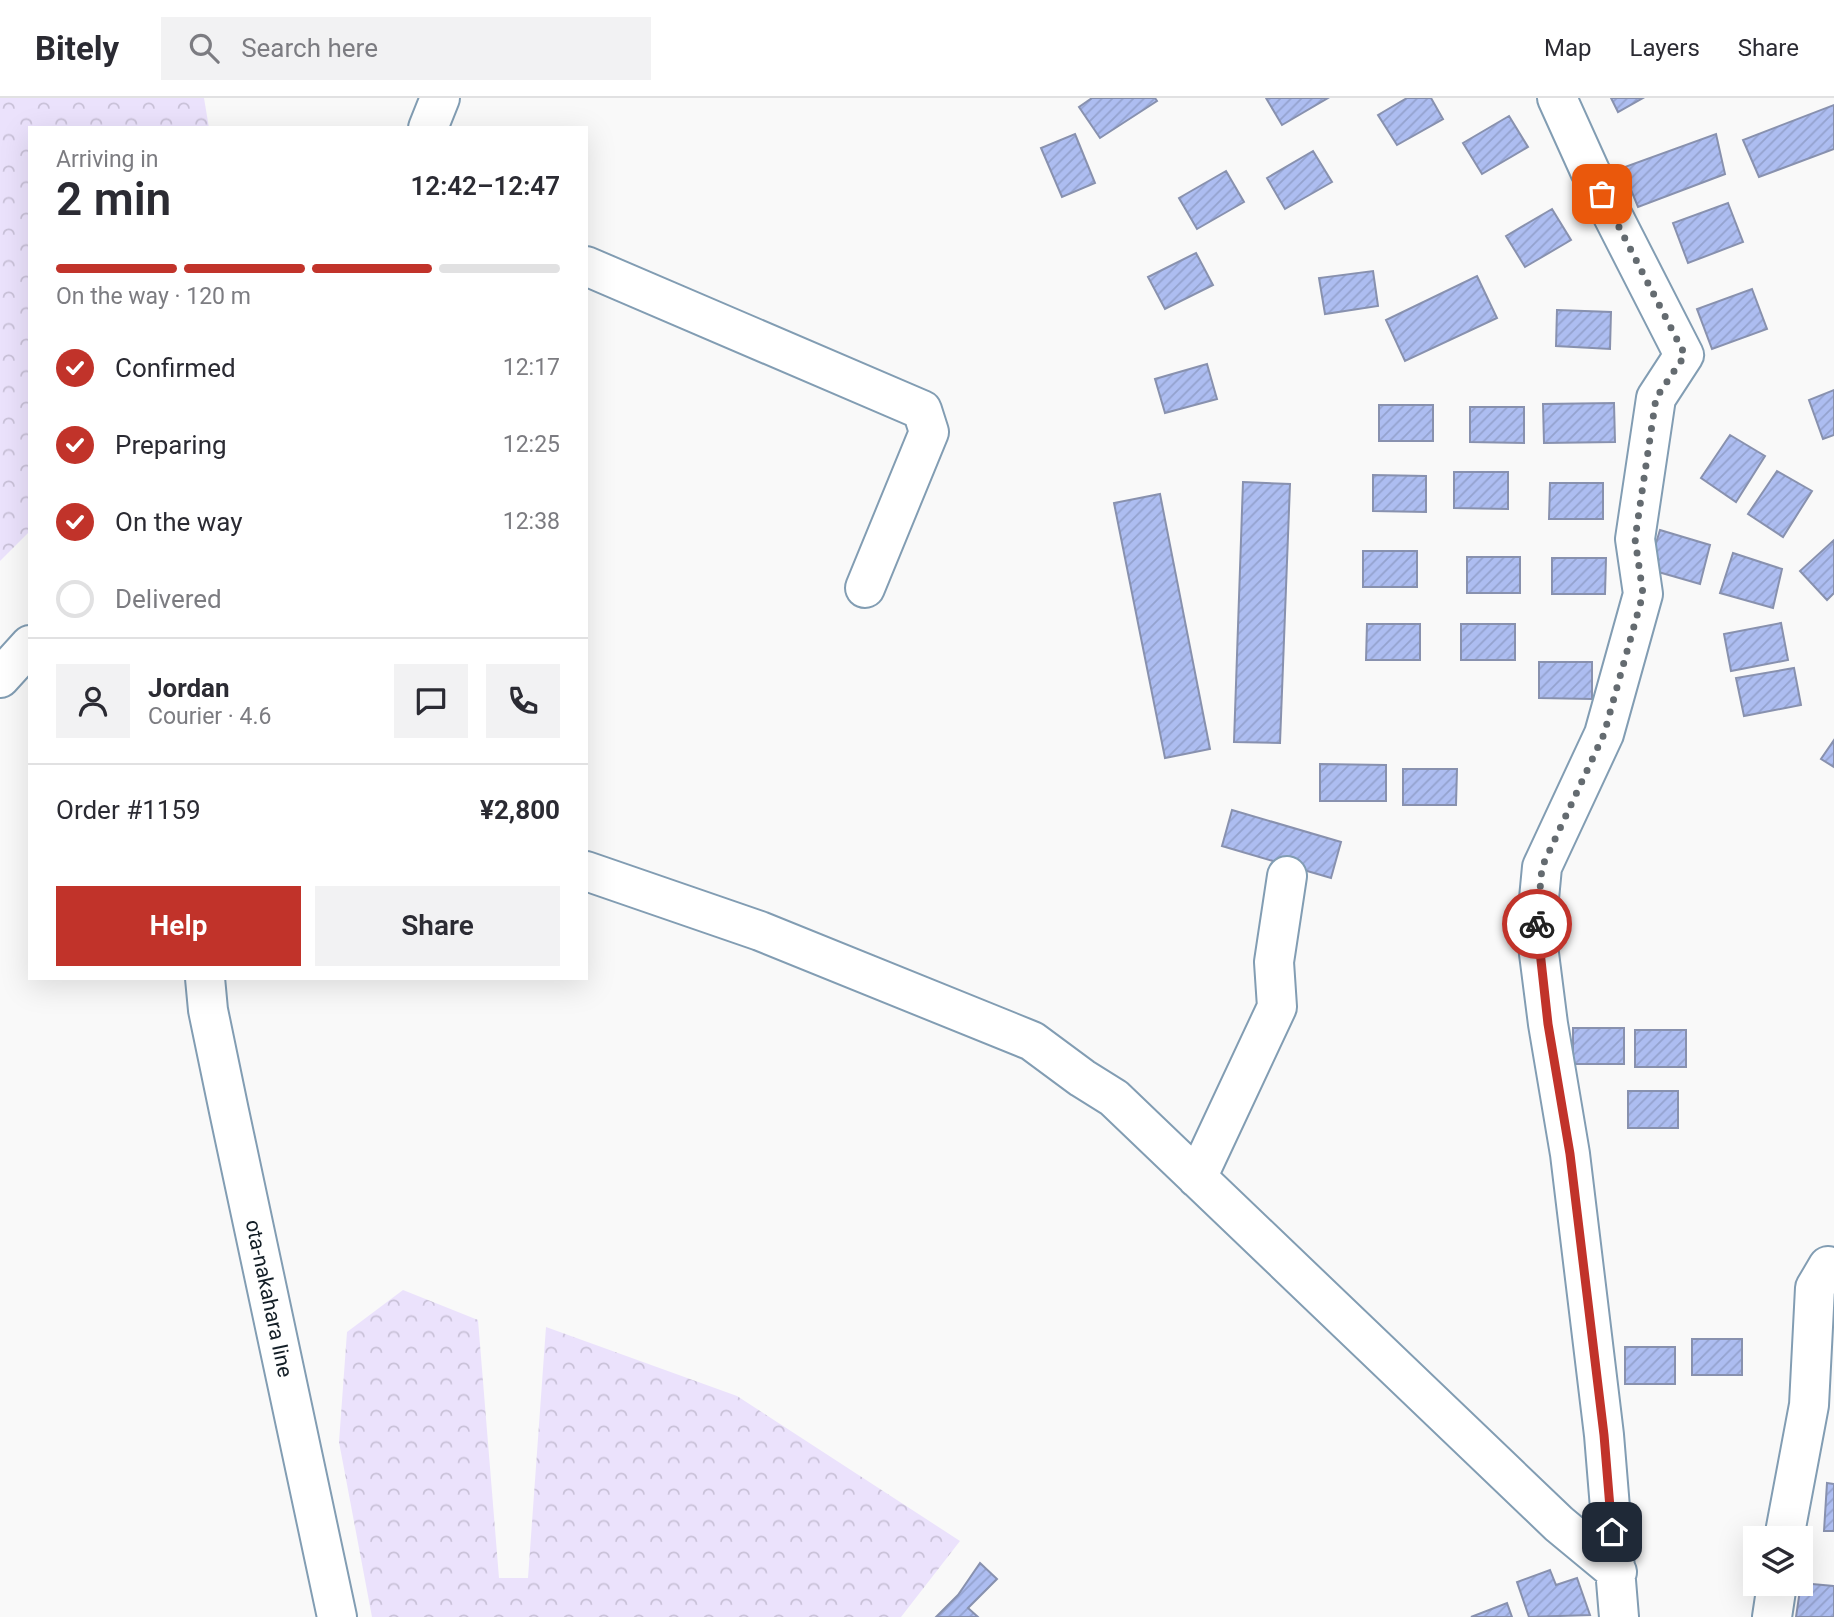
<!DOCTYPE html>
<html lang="en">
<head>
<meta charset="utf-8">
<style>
  :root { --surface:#fff; --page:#f2f2f3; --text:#2b2b33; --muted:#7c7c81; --line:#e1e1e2; --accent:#c1332a }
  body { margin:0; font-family:Roboto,sans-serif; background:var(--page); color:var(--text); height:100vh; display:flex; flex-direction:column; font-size:26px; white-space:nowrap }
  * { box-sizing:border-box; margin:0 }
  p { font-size:23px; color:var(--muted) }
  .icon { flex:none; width:38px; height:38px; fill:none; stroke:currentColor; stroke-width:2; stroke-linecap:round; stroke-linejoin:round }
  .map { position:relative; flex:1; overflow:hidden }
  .sheet { position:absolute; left:28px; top:28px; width:560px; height:854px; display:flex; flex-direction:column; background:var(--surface); border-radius:0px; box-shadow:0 7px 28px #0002 }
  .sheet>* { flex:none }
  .tools { position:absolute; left:1743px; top:1428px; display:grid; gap:14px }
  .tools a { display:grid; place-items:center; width:70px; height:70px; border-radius:0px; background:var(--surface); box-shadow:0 7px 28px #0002; font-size:35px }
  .pin { position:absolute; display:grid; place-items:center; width:60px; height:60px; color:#fff; margin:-30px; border-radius:14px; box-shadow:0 4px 10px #0006 }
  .courier { position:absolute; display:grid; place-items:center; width:70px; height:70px; margin:-35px; border:5px solid #c1332a; border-radius:50%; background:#fff; color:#222; box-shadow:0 2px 9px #0007 }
  .summary em { font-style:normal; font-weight:600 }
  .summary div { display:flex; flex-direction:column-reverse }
  .summary { display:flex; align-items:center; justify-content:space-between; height:119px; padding:0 28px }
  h1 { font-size:46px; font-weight:600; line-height:52px }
  .bar { display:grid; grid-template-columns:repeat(4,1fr); gap:10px 7px; align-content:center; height:84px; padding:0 28px }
  .bar i { height:9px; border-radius:5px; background:var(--line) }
  .bar .on { background:var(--accent) }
  .bar p { grid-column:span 4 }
  .line { display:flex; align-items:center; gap:18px; padding:0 28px; border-top:2px solid var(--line) }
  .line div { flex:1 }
  .round { display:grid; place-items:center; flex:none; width:74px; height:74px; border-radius:0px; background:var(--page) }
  ol { padding:0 28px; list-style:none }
  li { display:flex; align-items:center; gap:21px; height:77px }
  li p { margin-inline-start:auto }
  li .icon { padding:7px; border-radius:50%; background:var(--accent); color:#fff; stroke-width:4 }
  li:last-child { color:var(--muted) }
  li i { width:38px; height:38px; border:4px solid var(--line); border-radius:50% }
  .cta { display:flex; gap:14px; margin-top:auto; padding:14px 28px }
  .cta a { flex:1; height:80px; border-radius:0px; background:var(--accent); color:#fff; font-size:28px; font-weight:600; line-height:80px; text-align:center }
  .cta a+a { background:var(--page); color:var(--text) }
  header { display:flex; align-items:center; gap:42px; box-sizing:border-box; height:98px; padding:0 35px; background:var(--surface); border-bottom:2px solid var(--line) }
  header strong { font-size:33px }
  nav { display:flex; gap:38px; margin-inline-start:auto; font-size:24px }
  .search { width:490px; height:63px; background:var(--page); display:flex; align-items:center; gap:18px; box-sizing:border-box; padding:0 24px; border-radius:0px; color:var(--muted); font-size:26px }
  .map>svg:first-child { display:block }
</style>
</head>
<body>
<header>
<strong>Bitely</strong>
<div class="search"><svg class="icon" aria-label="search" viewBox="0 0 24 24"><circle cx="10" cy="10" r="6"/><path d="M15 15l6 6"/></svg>Search here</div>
<nav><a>Map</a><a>Layers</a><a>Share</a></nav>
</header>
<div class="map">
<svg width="1834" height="1519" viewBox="0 0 1834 1519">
  <defs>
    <pattern id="forest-crowns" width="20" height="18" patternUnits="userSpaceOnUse" patternTransform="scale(1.75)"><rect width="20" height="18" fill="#ebe2fc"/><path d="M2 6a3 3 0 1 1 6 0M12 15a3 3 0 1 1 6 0" fill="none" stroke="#c9c1d8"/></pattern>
    <pattern id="building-hatch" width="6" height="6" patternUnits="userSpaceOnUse" patternTransform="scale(1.75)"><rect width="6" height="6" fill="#adbdf1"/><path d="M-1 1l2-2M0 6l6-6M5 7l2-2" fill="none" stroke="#94a2ce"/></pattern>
  </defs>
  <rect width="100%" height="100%" fill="#f9f9f9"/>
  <!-- forest -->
  <path fill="url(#forest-crowns)" d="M0 0H204L209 30H30V433L0 463Z
    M403 1192 478 1222 499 1480H528L546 1229 737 1298 960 1443 901 1519H372L339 1344 347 1234Z"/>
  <!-- building -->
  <path fill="url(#building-hatch)" stroke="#8891ae" stroke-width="2" d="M1092 0H1155L1157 3 1100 40 1079 9Z
    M1266 0H1328L1282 27Z
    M1407 0H1431L1443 21 1397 47 1378 17Z
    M1611 0H1643L1618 14Z
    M1834 7V51L1759 79 1743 42Z
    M1509 18 1528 49 1482 76 1463 45Z
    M1075 36 1095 85 1062 99 1041 50Z
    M1716 36 1725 76 1638 109 1622 70Z
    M1313 53 1332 84 1285 111 1267 80Z
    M1226 73 1244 104 1197 131 1179 100Z
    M1728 105 1743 144 1688 165 1673 125Z
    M1552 111 1571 142 1525 169 1506 138Z
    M1196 155 1213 187 1165 211 1148 179Z
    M1373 173 1378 208 1325 216 1319 180Z
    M1477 178 1497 220 1405 263 1386 222Z
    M1752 191 1767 231 1712 251 1697 211Z
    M1557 212 1611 214 1610 251 1556 248Z
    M1207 266 1217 301 1165 315 1155 281Z
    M1834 292V337L1823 341 1809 302Z
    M1614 305 1615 344 1544 345 1543 306Z
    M1379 307H1433V343H1379Z
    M1470 309H1524V345L1470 344Z
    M1730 337 1765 358 1736 404 1701 380Z
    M1777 373 1812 393 1783 439 1748 416Z
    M1454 374H1508V411L1454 410Z
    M1373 377 1426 378V414L1373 413Z
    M1243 384 1290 386 1280 645 1234 644Z
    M1550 385H1603V421H1549Z
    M1160 396 1210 651 1165 660 1114 405Z
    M1660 432 1710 447 1700 486 1648 471Z
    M1834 442V495L1827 502 1800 473Z
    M1363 453H1417V489H1363Z
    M1733 455 1782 471 1773 510 1720 495Z
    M1467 459H1520V495H1467Z
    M1552 460H1606L1605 496H1552Z
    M1781 525 1788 562 1731 573 1724 536Z
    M1367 526H1420V562H1366Z
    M1461 526H1515V562H1461Z
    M1539 564H1592V601L1539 600Z
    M1794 570 1801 607 1744 618 1736 580Z
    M1834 642V669L1821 661Z
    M1320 666 1386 667V703H1320Z
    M1403 671H1457L1456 707H1403Z
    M1232 712 1341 744 1331 780 1222 748Z
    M1573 930H1624V966H1573Z
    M1635 932H1686V969H1635Z
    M1628 993H1678V1030H1628Z
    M1692 1241H1742V1277H1692Z
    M1625 1249H1675V1286H1625Z
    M1827 1385 1834 1386V1433H1824Z
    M980 1465 997 1481 968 1510 978 1519H936L958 1497Z
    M1550 1472 1556 1487 1577 1480 1590 1517 1529 1519 1517 1484Z
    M1801 1485 1834 1488V1519H1796Z
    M1507 1505 1512 1519H1471Z"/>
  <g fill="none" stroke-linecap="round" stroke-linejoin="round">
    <defs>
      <path id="minor" d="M1557 0 1590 73 1684 257 1656 300 1635 441 1643 496 1604 636 1542 769 1536 832 1548 926 1570 1056 1604 1337 1619 1519
        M586 168 922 312 929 334 865 490
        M0 580 30 547
        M586 773 760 833 1032 943 1082 980 1114 1000 1559 1426 1617 1474
        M1197 1080 1277 909 1274 864 1287 778
        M1784 1440 1809 1307 1815 1190 1828 1168
        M1772 1519 1777 1486"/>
      <g id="major">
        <path d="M428 30 440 0"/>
        <path id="s1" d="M205 880 208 912 229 1013 337 1519"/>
      </g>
    </defs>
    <!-- minor casing -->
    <use href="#minor" stroke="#829db3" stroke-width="42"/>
    <!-- major casing -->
    <use href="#major" stroke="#829db3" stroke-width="42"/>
    <!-- minor -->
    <use href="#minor" stroke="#fff" stroke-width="38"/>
    <!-- major -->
    <use href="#major" stroke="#fff" stroke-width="38"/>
  </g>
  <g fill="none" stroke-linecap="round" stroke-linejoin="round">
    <!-- done -->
    <path stroke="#646b70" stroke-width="7" stroke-dasharray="0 12.6" d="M1537 826 1542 769 1604 636 1643 496 1635 441 1656 300 1685 257 1602 96"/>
    <!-- route -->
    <path stroke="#c1332a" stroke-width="9" d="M1537 826 1548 926 1570 1056 1604 1337 1612 1434"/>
  </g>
  <g text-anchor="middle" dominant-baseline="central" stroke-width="6" stroke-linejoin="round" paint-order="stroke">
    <!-- street labels -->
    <g font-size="21" fill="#131e26" stroke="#fff">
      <text stroke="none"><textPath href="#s1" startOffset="327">ota-nakahara line</textPath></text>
    </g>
  </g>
</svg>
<div class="tools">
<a><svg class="icon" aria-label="layers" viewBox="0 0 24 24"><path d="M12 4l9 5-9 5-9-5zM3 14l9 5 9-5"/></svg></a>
</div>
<div class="pin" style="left:1602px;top:96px;background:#ea580c"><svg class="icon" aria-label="bag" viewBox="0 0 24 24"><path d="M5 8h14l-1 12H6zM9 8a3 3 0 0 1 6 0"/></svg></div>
<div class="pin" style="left:1612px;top:1434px;background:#1f2937"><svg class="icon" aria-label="home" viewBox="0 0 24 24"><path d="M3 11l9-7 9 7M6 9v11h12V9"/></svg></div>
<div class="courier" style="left:1537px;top:826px"><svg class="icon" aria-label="bike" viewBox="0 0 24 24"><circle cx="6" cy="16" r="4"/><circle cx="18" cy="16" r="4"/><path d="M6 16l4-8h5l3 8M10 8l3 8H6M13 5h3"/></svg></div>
<section class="sheet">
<div class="summary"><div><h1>2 min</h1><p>Arriving in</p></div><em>12:42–12:47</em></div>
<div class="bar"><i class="on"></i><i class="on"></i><i class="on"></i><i></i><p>On the way · 120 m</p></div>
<ol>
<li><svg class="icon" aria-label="check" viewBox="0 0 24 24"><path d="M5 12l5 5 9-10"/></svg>Confirmed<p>12:17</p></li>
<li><svg class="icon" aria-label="check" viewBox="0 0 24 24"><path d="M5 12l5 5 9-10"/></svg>Preparing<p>12:25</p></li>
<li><svg class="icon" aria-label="check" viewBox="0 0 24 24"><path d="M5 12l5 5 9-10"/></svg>On the way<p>12:38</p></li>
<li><i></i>Delivered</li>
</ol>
<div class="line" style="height:126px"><a class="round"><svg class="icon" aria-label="person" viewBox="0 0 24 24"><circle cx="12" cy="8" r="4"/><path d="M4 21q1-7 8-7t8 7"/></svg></a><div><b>Jordan</b><p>Courier · 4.6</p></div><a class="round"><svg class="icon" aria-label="chat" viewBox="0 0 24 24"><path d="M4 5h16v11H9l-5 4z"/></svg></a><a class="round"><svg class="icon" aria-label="phone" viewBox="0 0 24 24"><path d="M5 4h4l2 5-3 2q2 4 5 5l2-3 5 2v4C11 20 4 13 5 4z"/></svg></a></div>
<div class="line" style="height:91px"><div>Order #1159</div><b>¥2,800</b></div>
<div class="cta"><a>Help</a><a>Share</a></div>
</section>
</div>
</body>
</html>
